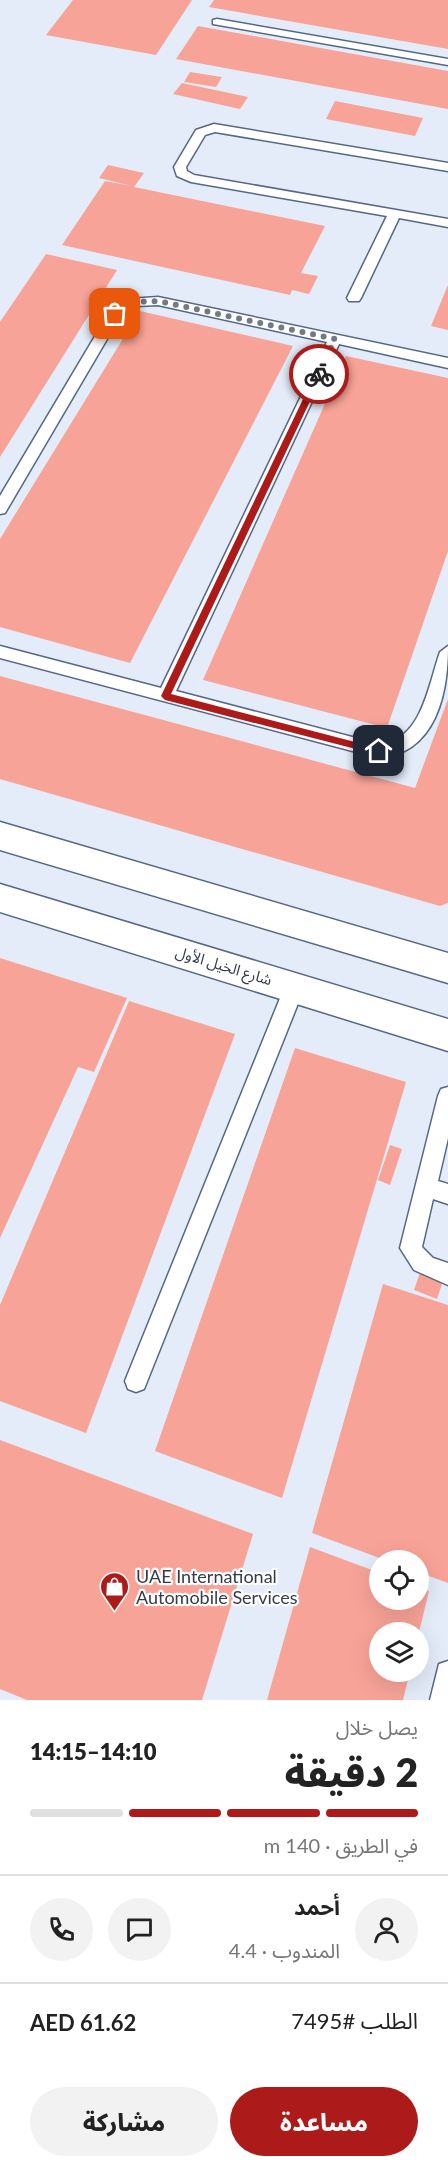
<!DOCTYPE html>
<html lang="ar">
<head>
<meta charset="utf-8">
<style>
  :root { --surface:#fff; --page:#f2f2f2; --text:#222; --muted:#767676; --line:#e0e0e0; --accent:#ac1a19 }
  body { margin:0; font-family:Lato,"Noto Sans Arabic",sans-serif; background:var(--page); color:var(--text); direction:rtl; height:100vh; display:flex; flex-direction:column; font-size:22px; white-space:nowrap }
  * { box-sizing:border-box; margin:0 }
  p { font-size:20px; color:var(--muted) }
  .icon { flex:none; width:33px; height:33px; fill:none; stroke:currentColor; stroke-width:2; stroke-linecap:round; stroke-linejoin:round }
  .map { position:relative; height:1700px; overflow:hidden; direction:ltr }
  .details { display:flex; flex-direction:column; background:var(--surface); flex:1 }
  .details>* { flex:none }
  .tools { position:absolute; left:369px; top:1550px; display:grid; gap:12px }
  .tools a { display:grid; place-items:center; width:60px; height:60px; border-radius:50%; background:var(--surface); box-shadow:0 6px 24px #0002; font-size:30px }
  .pin { position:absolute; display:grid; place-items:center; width:51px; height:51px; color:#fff; margin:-26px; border-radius:12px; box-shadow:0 3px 9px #0006 }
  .courier { position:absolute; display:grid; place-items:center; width:60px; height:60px; margin:-30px; border:4px solid #ac1a19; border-radius:50%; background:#fff; color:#222; box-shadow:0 2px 8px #0007 }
  .overview em { font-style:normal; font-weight:800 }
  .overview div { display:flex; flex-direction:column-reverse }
  .overview { display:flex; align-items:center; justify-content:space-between; height:102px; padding:0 30px }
  h1 { font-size:39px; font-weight:800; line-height:45px }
  .bar { display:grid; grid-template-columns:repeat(4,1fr); gap:9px 6px; align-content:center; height:72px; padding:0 30px }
  .bar i { height:8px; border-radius:4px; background:var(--line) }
  .bar .current { background:var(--accent) }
  .bar p { grid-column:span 4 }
  .line { display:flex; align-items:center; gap:15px; padding:0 30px; border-top:2px solid var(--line) }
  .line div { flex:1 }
  .round { display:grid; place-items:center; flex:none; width:63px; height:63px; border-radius:32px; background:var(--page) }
  .primary-button { display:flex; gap:12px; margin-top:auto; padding:12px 30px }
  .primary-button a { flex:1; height:69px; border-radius:36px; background:var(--accent); color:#fff; font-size:24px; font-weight:800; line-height:69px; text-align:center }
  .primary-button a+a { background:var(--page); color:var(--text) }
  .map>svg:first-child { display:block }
</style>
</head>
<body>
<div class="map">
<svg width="448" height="1700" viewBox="0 0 448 1700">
  <rect width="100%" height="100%" fill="#e4ecf9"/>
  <!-- building -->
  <path fill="#f8a398" d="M73 0H192L156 55 46 35Z
    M214 0H448V49L209 7Z
    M198 26 448 71V109L176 59Z
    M190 72 222 77 216 87 184 82Z
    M182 83 248 97 240 109 173 94Z
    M335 101 423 118 415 136 326 119Z
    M108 165 144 173 134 187 325 226 301 273 318 276 309 294 292 290 290 295 62 245 105 181 132 186 99 178Z
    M46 254 117 270 0 457V322Z
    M448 285V330L431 326Z
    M140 311 293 346 130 663 0 627V539Z
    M346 356 448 378V551L387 728 203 680Z
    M0 676 415 788 448 699V903L440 906 0 779Z
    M0 958 127 998 94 1072 78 1067 0 1238Z
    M129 1001 235 1034 86 1433 0 1401V1305Z
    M295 1048 406 1082 282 1498 155 1451Z
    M390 1145 402 1149 390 1185 378 1180Z
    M422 1267 445 1275 437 1299 414 1290Z
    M383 1284 448 1305V1583L418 1572V1560H385L312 1533Z
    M0 1440 253 1534 202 1700H27L0 1689Z
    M310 1547 380 1573V1599H418V1588L429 1591 419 1632H380V1671H410L403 1700H267Z"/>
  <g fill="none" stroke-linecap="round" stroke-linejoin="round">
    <defs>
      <path id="service" d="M217 19 448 59V65L213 24V20Z
        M214 124 448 163V171L215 132 205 135 186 167 187 171 194 175 448 219V227L399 218 361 298 359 301H349L347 298 387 216 191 182 177 176 174 167 196 130Z
        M158 297 448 358V368L339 344 176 691 379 744C422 741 428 686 440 652L448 646C448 694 436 753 379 758L0 658V646L161 688 327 342 158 305 136 306 120 317 5 513 0 514V496L110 311 128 299Z
        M295 978 302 980 305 986 144 1389 136 1392 128 1389 125 1381 285 986 288 980Z
        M448 1087V1138L438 1181 448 1184V1204L433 1199 422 1247 433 1258 448 1263V1285L414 1270 400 1248 438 1096 441 1089Z
        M448 1661V1700H430L439 1664Z"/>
      <path id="secondary" d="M0 822 448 953V983L0 850Z
        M0 884 448 1019V1051L0 912Z"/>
    </defs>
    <!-- service casing -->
    <use href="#service" stroke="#566883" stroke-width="3"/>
    <!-- secondary casing -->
    <use href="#secondary" stroke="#566883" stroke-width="3"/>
    <!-- service -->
    <use href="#service" fill="#fff" fill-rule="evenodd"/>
    <!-- secondary -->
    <use href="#secondary" fill="#fff" fill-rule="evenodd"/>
  </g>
  <!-- route -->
  <path fill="#ac1a19" d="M316 372 323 374 171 694 382 749 383 751 379 755 165 700 161 696Z"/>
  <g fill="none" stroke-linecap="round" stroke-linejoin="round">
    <!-- done -->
    <path stroke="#727a86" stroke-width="6" stroke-dasharray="0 10.8" d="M115 314 133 302 158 301 335 339 319 374"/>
  </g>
  <!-- icons -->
  <defs>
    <symbol id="shop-pin" viewBox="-11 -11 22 30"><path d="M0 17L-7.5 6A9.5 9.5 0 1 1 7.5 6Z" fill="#ac1a19" stroke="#fff"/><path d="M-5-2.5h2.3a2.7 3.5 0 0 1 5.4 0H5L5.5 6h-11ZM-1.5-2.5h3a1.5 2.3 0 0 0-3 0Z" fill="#fff"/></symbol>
  </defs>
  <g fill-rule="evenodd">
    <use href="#shop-pin" x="98" y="1570" width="33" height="45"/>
  </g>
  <g text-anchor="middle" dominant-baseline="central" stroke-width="4.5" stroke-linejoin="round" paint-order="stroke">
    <!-- street labels -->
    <g font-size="15" fill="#343c48" stroke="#fff">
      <text transform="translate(224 965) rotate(17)">شارع الخيل الأول</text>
    </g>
    <!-- near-poi labels -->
    <g font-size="18" fill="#343c48" stroke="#fff" text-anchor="start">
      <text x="136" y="1576">UAE International<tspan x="136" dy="21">Automobile Services</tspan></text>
    </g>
  </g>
</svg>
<div class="tools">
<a><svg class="icon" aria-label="locate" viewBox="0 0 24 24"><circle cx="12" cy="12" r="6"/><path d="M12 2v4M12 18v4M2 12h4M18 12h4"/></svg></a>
<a><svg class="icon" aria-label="layers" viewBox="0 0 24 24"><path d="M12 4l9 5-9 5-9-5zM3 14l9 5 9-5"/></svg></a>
</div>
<div class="pin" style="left:115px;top:314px;background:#ea580c"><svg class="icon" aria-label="bag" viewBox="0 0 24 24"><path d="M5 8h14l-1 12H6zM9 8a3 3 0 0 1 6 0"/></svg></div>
<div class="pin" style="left:379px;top:751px;background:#1f2937"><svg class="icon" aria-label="home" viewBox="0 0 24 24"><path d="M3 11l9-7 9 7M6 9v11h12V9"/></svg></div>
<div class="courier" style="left:319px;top:374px"><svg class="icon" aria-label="bike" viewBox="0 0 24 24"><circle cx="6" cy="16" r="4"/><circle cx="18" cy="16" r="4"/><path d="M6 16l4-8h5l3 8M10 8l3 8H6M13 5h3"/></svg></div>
</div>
<section class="details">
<div class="overview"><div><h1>2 دقيقة</h1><p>يصل خلال</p></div><em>14:10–14:15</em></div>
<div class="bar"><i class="current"></i><i class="current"></i><i class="current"></i><i></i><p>في الطريق · 140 m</p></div>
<div class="line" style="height:108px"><a class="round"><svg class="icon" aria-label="person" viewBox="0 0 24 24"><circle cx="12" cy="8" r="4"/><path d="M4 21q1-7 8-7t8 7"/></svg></a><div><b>أحمد</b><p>المندوب · 4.4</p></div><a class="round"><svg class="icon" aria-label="chat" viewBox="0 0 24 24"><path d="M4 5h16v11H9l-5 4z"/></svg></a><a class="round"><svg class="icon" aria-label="phone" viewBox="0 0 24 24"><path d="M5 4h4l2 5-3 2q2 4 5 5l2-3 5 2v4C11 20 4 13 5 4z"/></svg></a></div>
<div class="line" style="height:78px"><div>الطلب #7495</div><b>AED 61.62</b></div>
<div class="primary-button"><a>مساعدة</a><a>مشاركة</a></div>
</section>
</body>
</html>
